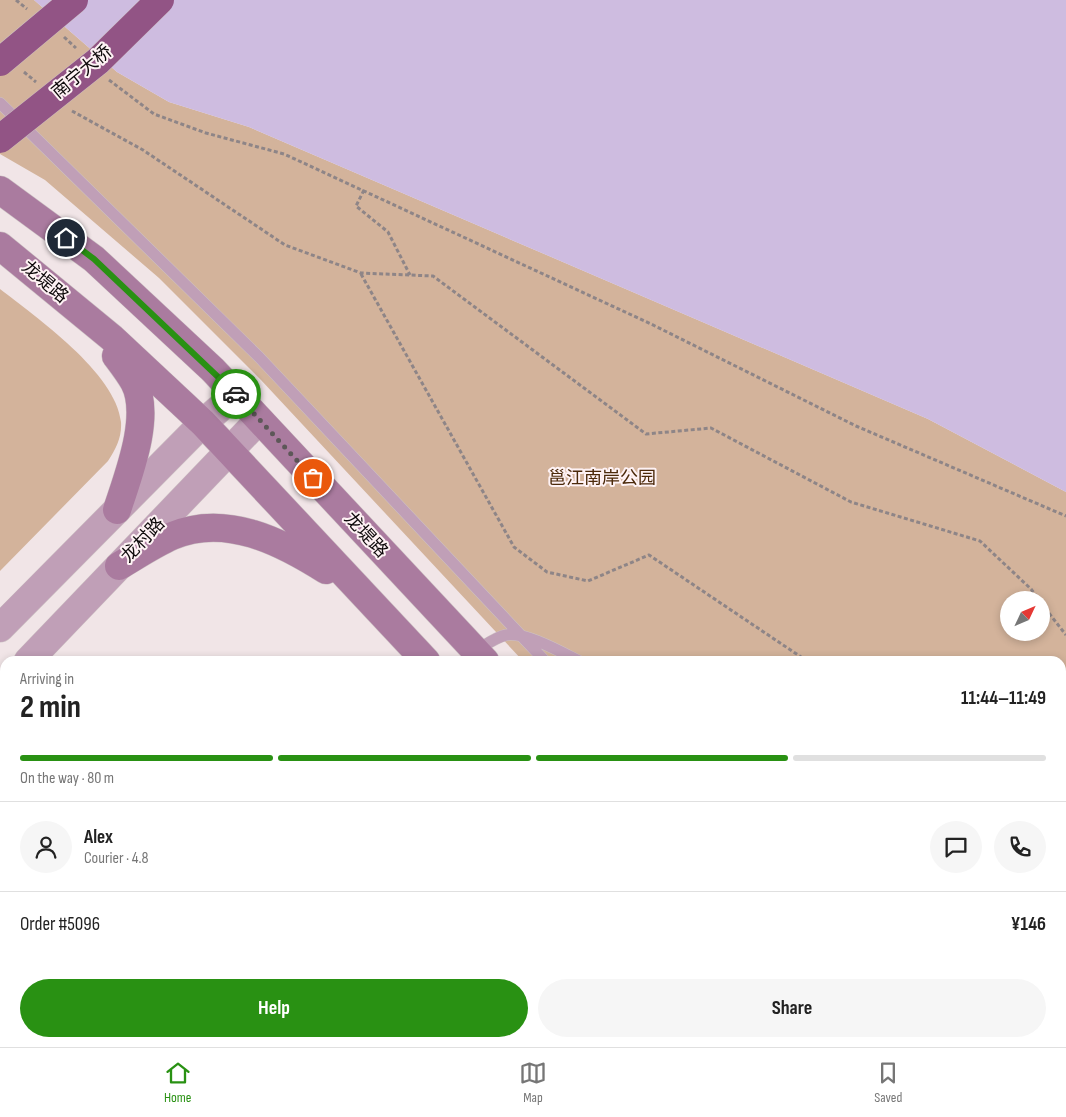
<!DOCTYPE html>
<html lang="en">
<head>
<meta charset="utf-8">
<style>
  :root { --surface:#fff; --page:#f6f6f6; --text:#222; --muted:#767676; --line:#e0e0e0; --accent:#299113 }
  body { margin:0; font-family:"Sofia Sans Condensed","Noto Sans SC",sans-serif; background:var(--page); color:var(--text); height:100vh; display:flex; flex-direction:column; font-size:19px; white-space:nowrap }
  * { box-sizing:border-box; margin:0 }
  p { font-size:16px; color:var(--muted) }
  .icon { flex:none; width:28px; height:28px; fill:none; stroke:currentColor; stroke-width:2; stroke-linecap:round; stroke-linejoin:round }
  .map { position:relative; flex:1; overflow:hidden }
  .details { position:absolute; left:0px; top:656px; width:1066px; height:391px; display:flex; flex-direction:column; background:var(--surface); border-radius:15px 15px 0 0; box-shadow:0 2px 8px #0003 }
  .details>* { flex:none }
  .needle { width:32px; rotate:46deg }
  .fabs { position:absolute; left:1000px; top:591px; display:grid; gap:10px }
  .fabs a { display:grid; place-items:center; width:50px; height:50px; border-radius:50%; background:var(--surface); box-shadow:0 2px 8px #0003; font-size:25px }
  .pin { position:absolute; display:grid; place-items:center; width:42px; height:42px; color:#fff; margin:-21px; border:2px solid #fff; border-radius:50%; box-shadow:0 1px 5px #0007 }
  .courier { position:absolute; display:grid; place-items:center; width:50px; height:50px; margin:-25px; border:4px solid #299113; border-radius:50%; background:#fff; color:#222; box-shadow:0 1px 6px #0007 }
  .headline em { font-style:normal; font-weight:700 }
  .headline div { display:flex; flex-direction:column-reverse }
  .headline { display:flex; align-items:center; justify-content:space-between; height:85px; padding:0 20px }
  h1 { font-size:32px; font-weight:700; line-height:38px }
  .bar { display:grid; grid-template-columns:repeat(4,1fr); gap:8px 5px; align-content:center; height:60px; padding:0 20px }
  .bar i { height:6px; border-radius:4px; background:var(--line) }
  .bar .active { background:var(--accent) }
  .bar p { grid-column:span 4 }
  .line { display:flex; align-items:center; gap:12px; padding:0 20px; border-top:1px solid var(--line) }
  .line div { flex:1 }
  .round { display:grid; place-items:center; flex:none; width:52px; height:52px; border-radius:26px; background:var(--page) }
  .cta { display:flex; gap:10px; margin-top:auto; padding:10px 20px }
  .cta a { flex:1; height:58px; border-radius:30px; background:var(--accent); color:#fff; font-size:20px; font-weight:700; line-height:58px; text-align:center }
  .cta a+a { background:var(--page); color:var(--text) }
  .dock { display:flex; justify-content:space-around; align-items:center; height:70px; border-top:1px solid var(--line); background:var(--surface); font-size:14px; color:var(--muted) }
  .dock a { display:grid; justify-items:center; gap:2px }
  .dock .active { color:var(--accent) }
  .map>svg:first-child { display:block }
</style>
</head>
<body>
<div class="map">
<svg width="1066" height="1047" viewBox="0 0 1066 1047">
  <rect width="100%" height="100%" fill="#f1e5e7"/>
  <!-- green -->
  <path fill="#d3b39b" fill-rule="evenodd" d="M0 0H34L117 72 169 102 249 127 928 419 1066 492V1047H890L886 1043 1061 1042V661H523L261 380 159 278 45 180 0 154ZM1009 600H1041V632H1009Z
    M0 289C36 317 116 373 121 422 122 437 116 449 108 461L0 571Z
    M518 1043V1042L686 1043 684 1047H514Z"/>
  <!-- water -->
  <path fill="#cebce0" d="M34 0H1066V492L928 419 249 127 169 102 117 72Z"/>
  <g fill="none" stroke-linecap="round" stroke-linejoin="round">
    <defs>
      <path id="service" d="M0 103 259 357 545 661
        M475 651C484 646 496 637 506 635 524 631 563 653 579 661
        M906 1042 910 1047"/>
      <path id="minor" d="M743 1047 748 1042"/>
      <path id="tertiary" d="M0 628 203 423 236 394
        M28 661 259 420
        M0 691 5 686"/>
      <path id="secondary" d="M0 190 94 259 213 370 485 661
        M0 246 112 338 203 423 426 661
        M116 356C122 364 129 373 134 382 152 416 128 476 117 510
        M119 566C136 556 154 544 172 536 226 513 282 542 326 570
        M788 1042 792 1047
        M843 1042 847 1047"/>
    </defs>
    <!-- service casing -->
    <use href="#service" stroke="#cdc2c4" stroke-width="12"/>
    <!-- minor casing -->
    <use href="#minor" stroke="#cdc2c4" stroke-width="24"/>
    <!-- tertiary casing -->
    <use href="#tertiary" stroke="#cdc2c4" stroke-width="29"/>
    <!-- secondary casing -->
    <use href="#secondary" stroke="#cdc2c4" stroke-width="29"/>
    <!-- path -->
    <path stroke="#8e8587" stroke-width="3" stroke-dasharray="4 2.5" stroke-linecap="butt" d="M16 0 27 9
      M64 37 76 48
      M24 72 36 82
      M109 80 154 114 206 133 284 154 651 324 856 426 1066 516
      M72 111 143 150 285 245 361 273 433 276 646 434 711 428 851 502 980 541 1031 589 1039 600
      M364 190 356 206 388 232 410 275
      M361 274 514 547 547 572 588 581 649 555 807 661
      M1041 603 1066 635
      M1061 718 1066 712
      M1061 897 1066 902"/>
    <!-- service -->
    <use href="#service" stroke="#c09fb7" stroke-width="11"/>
    <!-- minor -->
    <use href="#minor" stroke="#c09fb7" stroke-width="22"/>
    <!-- tertiary -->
    <use href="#tertiary" stroke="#c09fb7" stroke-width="28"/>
    <!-- secondary -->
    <use href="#secondary" stroke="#aa7b9f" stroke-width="28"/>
    <defs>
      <path id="trunk-bridge" d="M0 62 74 0
        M0 139 98 61 160 0"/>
    </defs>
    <!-- trunk-bridge casing -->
    <use href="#trunk-bridge" stroke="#cdc2c4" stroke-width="29" stroke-linecap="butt"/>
    <!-- trunk-bridge -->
    <use href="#trunk-bridge" stroke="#925485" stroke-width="28"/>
  </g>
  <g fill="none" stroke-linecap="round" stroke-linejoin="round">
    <!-- done -->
    <path stroke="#5d5758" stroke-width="5" stroke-dasharray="0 9" d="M236 394 313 478"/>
    <!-- route -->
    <path stroke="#299113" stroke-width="6" d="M66 238 94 259 236 394"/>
  </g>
  <g text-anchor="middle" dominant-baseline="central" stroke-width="4" stroke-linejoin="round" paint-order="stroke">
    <!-- street labels -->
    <g font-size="18" fill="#0e0a0b" stroke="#fef2f4">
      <text transform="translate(82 72) rotate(-40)">南宁大桥</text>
      <text transform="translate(45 282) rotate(40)">龙堤路</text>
      <text transform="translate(366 535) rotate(47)">龙堤路</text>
      <text transform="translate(143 540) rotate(-47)">龙村路</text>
    </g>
    <!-- park labels -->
    <g font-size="18" fill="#4b2909" stroke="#fef2f4">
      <text x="602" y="478">邕江南岸公园</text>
    </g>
  </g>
</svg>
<div class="fabs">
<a><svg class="needle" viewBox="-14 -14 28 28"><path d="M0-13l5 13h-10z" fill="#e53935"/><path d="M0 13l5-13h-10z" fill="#767676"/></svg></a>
</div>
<div class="pin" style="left:313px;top:478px;background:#ea580c"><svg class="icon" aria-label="bag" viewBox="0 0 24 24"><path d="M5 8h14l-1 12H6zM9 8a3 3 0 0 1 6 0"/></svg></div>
<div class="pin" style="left:66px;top:238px;background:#1f2937"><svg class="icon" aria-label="home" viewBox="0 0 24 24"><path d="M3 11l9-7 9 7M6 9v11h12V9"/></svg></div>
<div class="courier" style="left:236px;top:394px"><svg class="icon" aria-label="car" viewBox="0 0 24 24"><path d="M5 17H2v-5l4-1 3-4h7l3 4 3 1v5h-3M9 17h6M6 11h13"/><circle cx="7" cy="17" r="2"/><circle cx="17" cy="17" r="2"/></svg></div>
<section class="details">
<div class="headline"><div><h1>2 min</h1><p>Arriving in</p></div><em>11:44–11:49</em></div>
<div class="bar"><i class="active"></i><i class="active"></i><i class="active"></i><i></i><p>On the way · 80 m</p></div>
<div class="line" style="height:90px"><a class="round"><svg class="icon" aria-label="person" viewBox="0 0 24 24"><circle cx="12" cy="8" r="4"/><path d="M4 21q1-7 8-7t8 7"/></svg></a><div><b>Alex</b><p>Courier · 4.8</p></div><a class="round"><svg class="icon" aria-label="chat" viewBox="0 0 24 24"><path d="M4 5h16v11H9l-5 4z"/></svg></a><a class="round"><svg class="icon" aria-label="phone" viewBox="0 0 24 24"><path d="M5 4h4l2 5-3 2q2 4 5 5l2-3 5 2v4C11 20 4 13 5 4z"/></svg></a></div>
<div class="line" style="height:65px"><div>Order #5096</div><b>¥146</b></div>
<div class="cta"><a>Help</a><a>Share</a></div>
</section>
</div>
<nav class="dock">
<a class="active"><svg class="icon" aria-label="home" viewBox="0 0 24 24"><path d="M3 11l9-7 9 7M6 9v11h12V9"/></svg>Home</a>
<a><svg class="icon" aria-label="map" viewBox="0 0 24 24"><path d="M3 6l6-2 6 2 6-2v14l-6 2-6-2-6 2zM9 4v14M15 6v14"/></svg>Map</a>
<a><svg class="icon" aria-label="saved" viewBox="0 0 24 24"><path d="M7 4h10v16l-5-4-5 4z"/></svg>Saved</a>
</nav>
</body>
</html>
